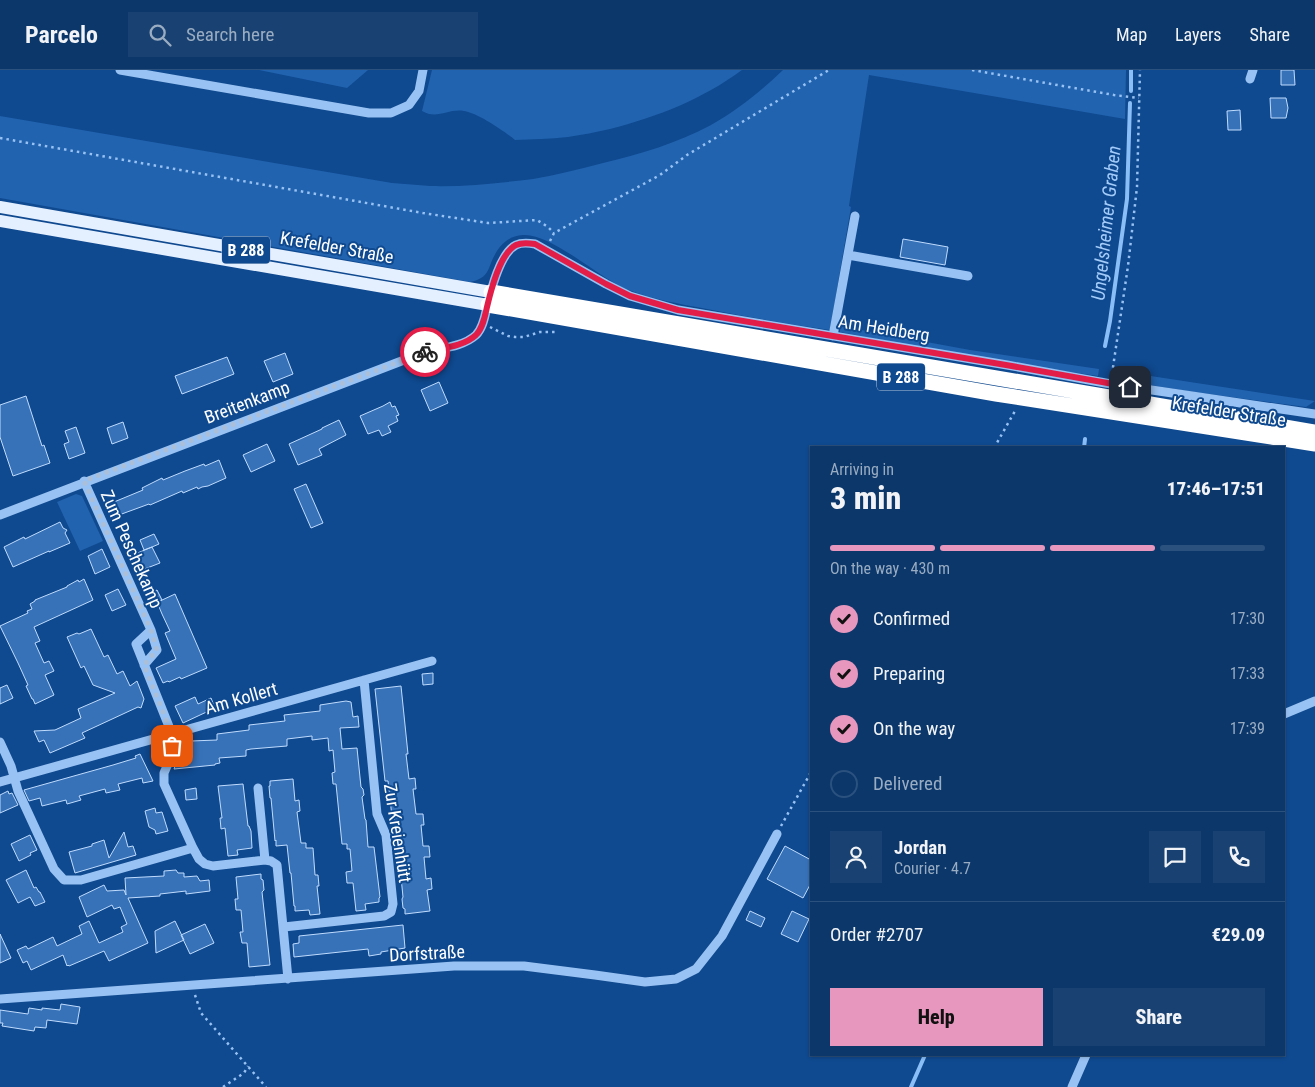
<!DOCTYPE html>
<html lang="en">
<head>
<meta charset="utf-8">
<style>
  :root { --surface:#0b376b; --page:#194273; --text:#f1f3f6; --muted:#9aacc1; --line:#2b517e; --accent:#e797bd }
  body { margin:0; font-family:"Roboto Condensed",sans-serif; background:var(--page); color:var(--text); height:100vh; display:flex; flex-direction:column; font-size:19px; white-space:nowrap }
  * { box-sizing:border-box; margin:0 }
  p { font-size:16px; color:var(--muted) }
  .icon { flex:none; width:28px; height:28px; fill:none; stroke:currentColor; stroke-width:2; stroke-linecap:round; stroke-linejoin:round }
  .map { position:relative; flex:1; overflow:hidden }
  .drawer { position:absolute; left:810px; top:376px; width:475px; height:610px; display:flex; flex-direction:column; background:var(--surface); border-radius:0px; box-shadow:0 1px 4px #0004,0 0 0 1px var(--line) }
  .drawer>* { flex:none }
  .pin { position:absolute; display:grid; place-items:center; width:42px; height:42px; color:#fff; margin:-21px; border-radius:10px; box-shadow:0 2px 8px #0006 }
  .courier { position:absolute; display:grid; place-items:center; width:50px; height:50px; margin:-25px; border:4px solid #e11d48; border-radius:50%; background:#fff; color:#222; box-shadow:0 1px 6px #0007 }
  .overview em { font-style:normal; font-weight:800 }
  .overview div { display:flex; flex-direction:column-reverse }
  .overview { display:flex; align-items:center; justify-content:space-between; height:85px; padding:0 20px }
  h1 { font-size:32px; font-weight:800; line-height:38px }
  .bar { display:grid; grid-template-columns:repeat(4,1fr); gap:8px 5px; align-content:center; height:60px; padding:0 20px }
  .bar i { height:6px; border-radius:4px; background:var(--line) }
  .bar .selected { background:var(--accent) }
  .bar p { grid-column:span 4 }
  .line { display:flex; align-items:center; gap:12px; padding:0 20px; border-top:1px solid var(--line) }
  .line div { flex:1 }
  .round { display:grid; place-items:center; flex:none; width:52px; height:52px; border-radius:0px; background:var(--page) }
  ol { padding:0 20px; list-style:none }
  li { display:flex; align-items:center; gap:15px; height:55px }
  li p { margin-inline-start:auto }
  li .icon { padding:5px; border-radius:50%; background:var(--accent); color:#111; stroke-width:4 }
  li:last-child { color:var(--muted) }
  li i { width:28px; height:28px; border:2px solid var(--line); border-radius:50% }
  .primary-button { display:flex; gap:10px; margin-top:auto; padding:10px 20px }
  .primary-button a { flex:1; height:58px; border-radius:0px; background:var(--accent); color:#111; font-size:20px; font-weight:800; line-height:58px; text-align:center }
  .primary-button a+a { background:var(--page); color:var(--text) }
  header { display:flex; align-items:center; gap:30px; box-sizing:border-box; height:70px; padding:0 25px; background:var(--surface); border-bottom:1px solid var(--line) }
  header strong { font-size:24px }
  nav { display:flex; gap:28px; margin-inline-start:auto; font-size:18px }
  .search { width:350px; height:45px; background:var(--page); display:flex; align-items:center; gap:12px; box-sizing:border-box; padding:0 18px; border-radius:0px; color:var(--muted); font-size:19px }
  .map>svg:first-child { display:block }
</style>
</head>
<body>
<header>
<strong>Parcelo</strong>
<div class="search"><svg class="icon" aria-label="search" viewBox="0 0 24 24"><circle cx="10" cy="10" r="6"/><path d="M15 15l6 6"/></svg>Search here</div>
<nav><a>Map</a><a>Layers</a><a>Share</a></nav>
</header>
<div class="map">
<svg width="1315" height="1017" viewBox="0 0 1315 1017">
  <rect width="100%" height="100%" fill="#0f498f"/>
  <!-- green -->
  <path fill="#2163af" d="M259 0H368L347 18Z
    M432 0H742C703 29 657 47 610 59 596 62 582 65 568 67 550 69 532 69 515 70 504 61 478 43 464 41 449 38 437 50 422 41Z
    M783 0H1126L1125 49 869 5 849 136 851 137 830 260C789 254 748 247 707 239 679 234 652 229 626 219 598 207 551 163 523 165 506 166 497 178 491 193 489 198 487 205 481 208 478 210 474 211 470 212L0 128V46L392 113C405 114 418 115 430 116 464 117 499 113 533 109 556 105 580 99 603 93 641 84 677 73 711 55 738 40 761 21 783 0Z
    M840 256 970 280 1099 299 1098 306 983 289 840 262Z
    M1118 301 1315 331 1306 337 1194 322 1124 311 1121 309Z
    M76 424 82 426 103 471 80 481 57 432Z"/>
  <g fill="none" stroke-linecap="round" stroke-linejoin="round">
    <!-- stream -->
    <path stroke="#89bef7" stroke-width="4" d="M1131 21V0
      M1105 276 1110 251 1127 129 1130 33
      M1084 378 1085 369
      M911 1017 925 985"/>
  </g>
  <!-- building -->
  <path fill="#3772b9" stroke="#c0dcfe" d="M1281 0H1294L1295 15H1281Z
    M1270 28H1286L1288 38 1286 48H1271Z
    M1240 40 1241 60H1228L1227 41Z
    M903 169 948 177 945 195 900 187Z
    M285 283 293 304 273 312 264 291Z
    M227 287 234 304 182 324 175 306Z
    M439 312 448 333 430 341 421 320Z
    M26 326 42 376 44 375 50 393 13 406 0 367V335Z
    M390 332 392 337 395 336 399 345 396 346 398 351 388 356 391 362 382 366 379 360 368 364 360 346 383 336Z
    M339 350 346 365 319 379 322 385 298 395 289 374 322 359V358Z
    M123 352 128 368 112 374 107 358Z
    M76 357 85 383 69 389 64 374 69 372 65 361Z
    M267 374 275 391 251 402 243 385Z
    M219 390 226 408 208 416 202 417 198 419 197 417 183 423 182 421 150 435 149 434 119 445 114 432 143 420 142 418 162 408 163 410 185 401 204 394 205 396Z
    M306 414 323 453 311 458 294 419Z
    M60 452 63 458 67 460 65 463 70 473 49 482V481L13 497 4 477 24 467 25 469Z
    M154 464 159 474 152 477 160 493 142 500 135 484 152 477 144 480 140 470Z
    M102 479 110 497 95 504 88 486Z
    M84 509 93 530 34 557 40 571 35 573 44 593 49 591 54 601 45 605 54 625 35 634 33 629H32L26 616 28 615 18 593 0 556 28 543 27 541 32 539 30 534 35 531V530L67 517V516L78 510 79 512Z
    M118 519 126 535 112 541 105 525Z
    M157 520 162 530 160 531 175 524 207 598 181 609 180 607 169 612 168 611 163 613 156 598 176 589 165 563 170 561 162 544 157 532 152 535 147 525Z
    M91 559 104 587 108 585 117 604 123 601 130 616 137 611 144 629 141 638 138 637 82 663 85 668 50 683 44 670 39 672 34 661 55 660 81 648 78 639 115 623 93 615 84 596 81 598 67 567 77 563 79 564Z
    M433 603V614L423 615 422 604Z
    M7 615 13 628 0 634V618Z
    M401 616 408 684H406L409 709 415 708 416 719H413L416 744H423L424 755H421L423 776H429L430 787H424L426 809 431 808 432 819 427 820 430 841 405 844V839L403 838 402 829 403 827 401 807 400 805 399 796 400 795 394 747H392L388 711H385L375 619Z
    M195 627 198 634 211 628 215 638 183 653 175 636Z
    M346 631 351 632 353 647 358 646 359 657 340 658 342 679 357 678 361 717 363 719 364 725 362 727 365 749 366 750 368 777H374L380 827 379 828V832L365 834 366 840 356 841 353 813H347L346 802 352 801 350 779H347V774H342L336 714H333L332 703 335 702 333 680 329 681 328 668 312 670V666L287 669V676L251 679 246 680V686L219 688 220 693 215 694V695L174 699 178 688 187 691 185 673 190 672 191 671 217 670V664L249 660V655L285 651 284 645 320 641V635Z
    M140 684 153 711 143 713 142 708 118 714 120 720 106 723 105 719 79 726 81 730 67 734 66 730 42 736 40 728 29 731 24 720 113 695 136 688 135 686Z
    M293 709 295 731 299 730 300 741 297 742 301 773H306V778H313L315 805H318L319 816H317L320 844 310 845 309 840 295 841V836H294L291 803H290L287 775 276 776V770L275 771 271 728H270L269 716H270V711Z
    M243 714 248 756H249L251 761 252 778 237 780 238 785 228 786 225 758 221 759 220 748H222L218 716Z
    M196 718 197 729 186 730 185 720Z
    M8 721 9 724 12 723 18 735 0 743V725Z
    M155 738 156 743 162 742 168 761 156 764 155 760 149 757 145 741Z
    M124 762 128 777 133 776 136 785 75 803 69 782 92 776V774L104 770 109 788Z
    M30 765 37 780 30 783 31 785 19 791 11 774Z
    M785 776 811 790V813L803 828 767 809Z
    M26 800 34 818 36 817 39 822H40L45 832 35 836 30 827 18 833 6 810Z
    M176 800 178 803H184V807L197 806 200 811 209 810 210 821 186 824V821L160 824V826L128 828 148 873 109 891 104 881 69 896 68 895 67 896 63 885 31 900 27 891 23 893 17 880 26 876 28 879 53 867 57 876 82 864 79 856 89 851 99 873 123 862 121 857 127 854 120 837 114 839 112 835 87 847 79 827 104 815 107 821 124 820 126 825 125 808 164 806V801Z
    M261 804V809L263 810 264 820 262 822 270 895 249 897 247 873H242L240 862H243L241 840H236L235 829H238L236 807Z
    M750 841 765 848 761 857 746 850Z
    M792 841 809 849 798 872 781 864Z
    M175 851 184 870 156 883 155 861Z
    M205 854 214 873 190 884 181 865Z
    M403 855 405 878 381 882V884L369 886 368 879 294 887 293 874 299 873V866Z
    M0 864 11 888 0 893Z
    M61 934 80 937 77 954 47 950 46 958 35 957 34 961 2 956 3 953H0V940L28 944 29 938 42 940V938L60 940Z"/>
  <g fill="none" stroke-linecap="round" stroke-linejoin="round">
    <!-- path -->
    <path stroke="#98c2f3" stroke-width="2.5" stroke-dasharray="2.5 4" stroke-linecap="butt" d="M972 0 1114 25 1139 28
      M0 68 423 143 488 153 537 150 548 157 554 163
      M550 171 554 163 660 105 687 85 829 0
      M490 257 508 266 515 267H524L540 262H557
      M1112 304 1128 196 1137 117 1140 0
      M994 378 1015 341
      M781 756 811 702
      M195 925 201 943 266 1017
      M223 1017 244 1003 248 996"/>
    <!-- minor -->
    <path stroke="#98c2f3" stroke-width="9" d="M120 0 369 43H391L409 35 419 21 423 0
      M1250 9 1253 0
      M848 185 968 206
      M833 266 855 146
      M84 411 151 560 157 580 144 595
      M0 445 425 282C441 278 463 277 476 265 483 258 485 246 487 237 491 220 500 183 516 175 522 172 529 173 535 174L606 214 630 226 678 240 1007 295 1111 314 1315 344
      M151 560 136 574 172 664 171 687 164 703V714L193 778 199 789 205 794 213 796 265 790 271 791 277 795 288 909
      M1284 644 1315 631
      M0 672 11 696 18 721 54 799 64 810H81L193 778
      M0 712 432 591
      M258 718 265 790
      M284 857 384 846 391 842 393 834 386 765 377 744 364 610
      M0 929 454 896H524L595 905 645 912 676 909 696 899 722 866 777 764
      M1072 1017 1086 985"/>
    <!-- major -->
    <path stroke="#e4efff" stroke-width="12" d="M0 137 491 222
      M0 151 488 235"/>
    <!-- highway -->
    <path stroke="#fff" stroke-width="15" d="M491 222 1315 362
      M488 235 996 324 1315 374"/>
  </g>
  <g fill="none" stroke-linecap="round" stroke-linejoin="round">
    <!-- done -->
    <path stroke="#abbfd8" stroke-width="5" stroke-dasharray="0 9" d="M172 676V664L144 595 157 580 151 560 84 411 425 282"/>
    <!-- route -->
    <path stroke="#e11d48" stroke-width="6" d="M425 282C441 278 463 277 476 265 483 258 485 246 487 237 491 220 500 183 516 175 522 172 529 173 535 174L606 214 630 226 678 240 1006 295 1130 317"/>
  </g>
  <g text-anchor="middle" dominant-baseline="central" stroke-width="4" stroke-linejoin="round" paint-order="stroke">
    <!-- shield labels -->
    <g fill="#0f498f" stroke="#b7c8dd" stroke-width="1">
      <rect x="222" y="166.5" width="48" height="27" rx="4"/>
      <rect x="877" y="293.5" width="48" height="27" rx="4"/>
    </g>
    <g font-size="16" font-weight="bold" fill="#fff">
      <text x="246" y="180">B 288</text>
      <text x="901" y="307">B 288</text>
    </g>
    <!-- street labels -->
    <g font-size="18" fill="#fff" stroke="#0f498f">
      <text transform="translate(337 177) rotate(10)">Krefelder Straße</text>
      <text transform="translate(884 258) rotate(9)">Am Heidberg</text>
      <text transform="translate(247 332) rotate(-21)">Breitenkamp</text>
      <text transform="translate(1229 341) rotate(9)">Krefelder Straße</text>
      <text transform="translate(132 479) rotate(66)">Zum Peschekamp</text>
      <text transform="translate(241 628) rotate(-16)">Am Kollert</text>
      <text transform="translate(398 763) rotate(81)">Zur Kreienhütt</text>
      <text transform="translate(427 883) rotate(-3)">Dorfstraße</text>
    </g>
    <!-- water labels -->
    <g font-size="19" font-style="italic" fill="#a4ccfa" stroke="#0f498f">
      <text transform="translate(1106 153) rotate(-84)">Ungelsheimer Graben</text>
    </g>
  </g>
</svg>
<div class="pin" style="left:172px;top:676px;background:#ea580c"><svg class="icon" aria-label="bag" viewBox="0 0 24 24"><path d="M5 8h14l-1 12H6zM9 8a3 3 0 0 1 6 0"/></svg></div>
<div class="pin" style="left:1130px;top:317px;background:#1f2937"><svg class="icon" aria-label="home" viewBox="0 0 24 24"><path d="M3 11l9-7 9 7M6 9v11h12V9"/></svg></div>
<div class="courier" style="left:425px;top:282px"><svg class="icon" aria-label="bike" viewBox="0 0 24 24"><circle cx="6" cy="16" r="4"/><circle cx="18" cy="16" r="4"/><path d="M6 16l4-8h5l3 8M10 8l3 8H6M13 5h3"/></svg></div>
<section class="drawer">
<div class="overview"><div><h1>3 min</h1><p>Arriving in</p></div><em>17:46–17:51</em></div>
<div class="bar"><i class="selected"></i><i class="selected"></i><i class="selected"></i><i></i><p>On the way · 430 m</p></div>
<ol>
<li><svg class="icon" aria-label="check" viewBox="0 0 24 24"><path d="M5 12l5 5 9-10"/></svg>Confirmed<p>17:30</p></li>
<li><svg class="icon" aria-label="check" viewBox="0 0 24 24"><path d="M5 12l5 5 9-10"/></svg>Preparing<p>17:33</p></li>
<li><svg class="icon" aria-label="check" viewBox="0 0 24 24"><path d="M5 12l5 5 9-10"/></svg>On the way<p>17:39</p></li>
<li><i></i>Delivered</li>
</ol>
<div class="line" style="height:90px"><a class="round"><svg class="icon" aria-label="person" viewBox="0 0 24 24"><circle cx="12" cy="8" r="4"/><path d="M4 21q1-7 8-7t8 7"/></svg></a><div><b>Jordan</b><p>Courier · 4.7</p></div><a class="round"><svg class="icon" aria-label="chat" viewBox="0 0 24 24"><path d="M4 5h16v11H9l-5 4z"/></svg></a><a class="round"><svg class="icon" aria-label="phone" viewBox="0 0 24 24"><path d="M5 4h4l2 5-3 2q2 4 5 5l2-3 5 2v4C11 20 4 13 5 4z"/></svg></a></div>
<div class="line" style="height:65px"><div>Order #2707</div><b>€29.09</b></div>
<div class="primary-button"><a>Help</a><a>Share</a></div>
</section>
</div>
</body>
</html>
